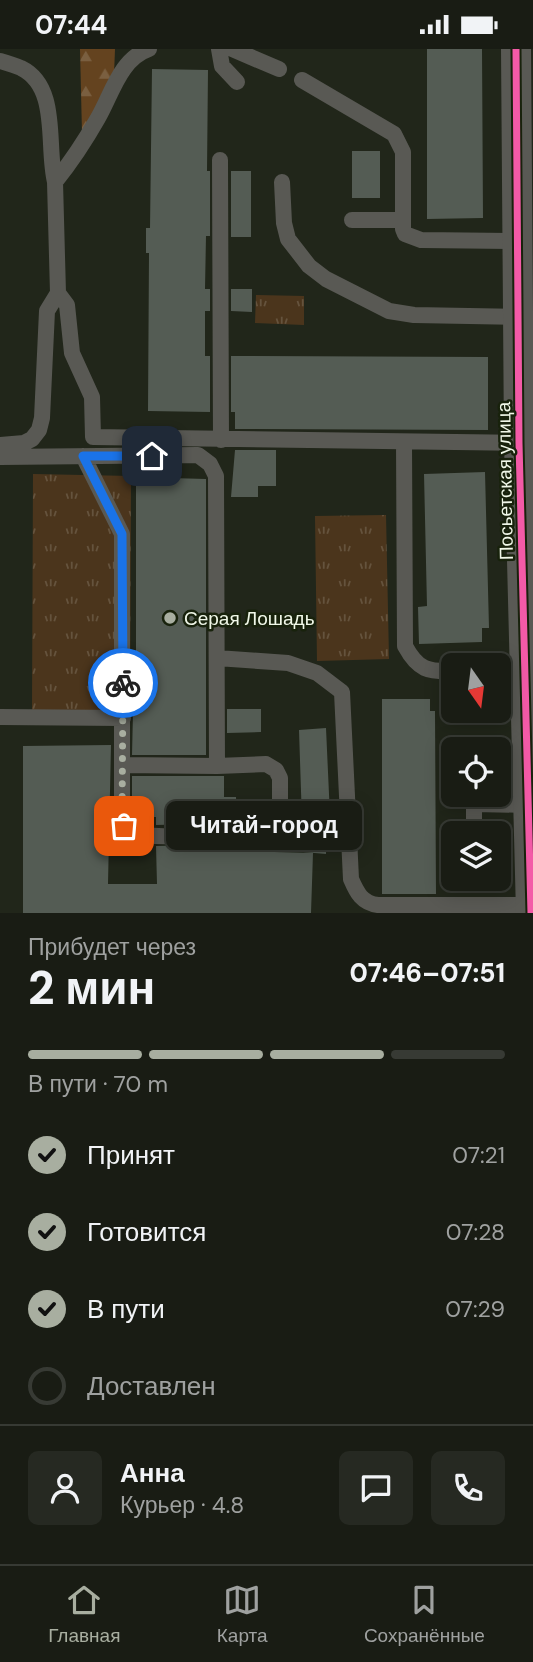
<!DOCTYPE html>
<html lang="ru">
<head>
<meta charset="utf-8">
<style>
  :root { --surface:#191c14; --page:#262922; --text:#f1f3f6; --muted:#9fa1a0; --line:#373a34; --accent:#a8aea0 }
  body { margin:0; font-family:"DM Sans",sans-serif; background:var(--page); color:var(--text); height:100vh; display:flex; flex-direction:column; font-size:26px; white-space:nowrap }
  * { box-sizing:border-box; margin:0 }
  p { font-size:23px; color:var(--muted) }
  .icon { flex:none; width:38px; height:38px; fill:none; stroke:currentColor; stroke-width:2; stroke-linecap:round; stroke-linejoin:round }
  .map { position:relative; height:864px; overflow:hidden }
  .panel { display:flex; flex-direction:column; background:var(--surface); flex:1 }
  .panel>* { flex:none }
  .needle { width:46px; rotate:166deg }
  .controls { position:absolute; left:441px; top:604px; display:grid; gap:14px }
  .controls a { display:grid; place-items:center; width:70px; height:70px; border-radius:10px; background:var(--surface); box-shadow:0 4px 18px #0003,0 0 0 2px var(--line); font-size:35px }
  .pin { position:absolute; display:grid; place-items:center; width:60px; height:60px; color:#fff; margin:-30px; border-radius:14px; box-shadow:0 4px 10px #0006 }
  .courier { position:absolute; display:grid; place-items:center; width:70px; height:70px; margin:-35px; border:5px solid #1a73e8; border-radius:50%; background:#fff; color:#222; box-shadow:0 2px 9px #0007 }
  .bubble { position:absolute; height:49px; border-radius:10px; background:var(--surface); box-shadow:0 4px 18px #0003,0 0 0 2px var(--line); font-size:23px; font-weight:800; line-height:49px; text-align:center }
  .summary em { font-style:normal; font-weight:800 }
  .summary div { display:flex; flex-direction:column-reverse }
  .summary { display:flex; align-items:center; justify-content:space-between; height:119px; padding:0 28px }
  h1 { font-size:46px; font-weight:800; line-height:52px }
  .bar { display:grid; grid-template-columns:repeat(4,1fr); gap:10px 7px; align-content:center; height:84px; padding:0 28px }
  .bar i { height:9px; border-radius:5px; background:var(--line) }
  .bar .selected { background:var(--accent) }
  .bar p { grid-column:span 4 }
  .line { display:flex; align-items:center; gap:18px; padding:0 28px; border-top:2px solid var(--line) }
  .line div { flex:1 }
  .round { display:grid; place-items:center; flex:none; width:74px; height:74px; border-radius:10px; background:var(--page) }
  ol { padding:0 28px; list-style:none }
  li { display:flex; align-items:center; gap:21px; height:77px }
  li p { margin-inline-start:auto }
  li .icon { padding:7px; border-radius:50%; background:var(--accent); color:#111; stroke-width:4 }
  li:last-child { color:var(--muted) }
  li i { width:38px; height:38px; border:4px solid var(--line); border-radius:50% }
  .status { display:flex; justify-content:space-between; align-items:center; height:49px; padding:0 35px; background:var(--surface); direction:ltr }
  .status svg { height:19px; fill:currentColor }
  .dock { display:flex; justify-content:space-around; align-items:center; height:98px; border-top:2px solid var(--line); background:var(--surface); font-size:19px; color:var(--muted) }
  .dock a { display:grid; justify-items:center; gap:4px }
  .dock .selected { color:var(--accent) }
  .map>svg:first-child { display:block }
</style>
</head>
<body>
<div class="status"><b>07:44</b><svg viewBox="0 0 49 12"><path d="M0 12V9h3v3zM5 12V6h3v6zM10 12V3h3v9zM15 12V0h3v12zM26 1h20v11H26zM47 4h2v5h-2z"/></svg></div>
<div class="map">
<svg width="533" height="864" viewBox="0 0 533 864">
  <defs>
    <pattern id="forest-firs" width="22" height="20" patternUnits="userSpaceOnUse" patternTransform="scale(1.75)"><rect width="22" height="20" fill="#64431f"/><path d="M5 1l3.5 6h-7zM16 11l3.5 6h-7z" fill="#7a5f40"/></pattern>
    <pattern id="park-tufts" width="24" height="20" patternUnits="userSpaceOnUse" patternTransform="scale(1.75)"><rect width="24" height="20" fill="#4b351c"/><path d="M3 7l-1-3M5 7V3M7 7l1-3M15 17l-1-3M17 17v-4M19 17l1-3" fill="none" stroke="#65533d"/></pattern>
  </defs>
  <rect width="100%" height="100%" fill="#21261a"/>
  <!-- forest -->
  <path fill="url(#forest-firs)" d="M80 0H115L114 25 82 84Z"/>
  <!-- park -->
  <path fill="url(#park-tufts)" d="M256 246 304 247V276L255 274Z
    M33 425 131 427 130 664 32 662Z
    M386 466 389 610 317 612 315 467Z"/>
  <!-- building -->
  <path fill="#545c54" d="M427 0H482L483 169 427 170Z
    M152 20 208 21 207 122H210V187H206L205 240H210V262H205V307H210V363L148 362 149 204H146V179H150Z
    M352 102H380V149H352Z
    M231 122H251V188H231Z
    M231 240H252V263L231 262Z
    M231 307 488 308V381L235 380V363H231Z
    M235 401H276V437H258V448H231Z
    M485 423 489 579H482V593L419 595 418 558 427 557 424 425Z
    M136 428 206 430V706H132L133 663H136Z
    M382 650H430V662H435L436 845H382Z
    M227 660H261V683L227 684Z
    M326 679 330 767H326V805L303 803 299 681Z
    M111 696 108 835H157L156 797 237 795 238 802 313 804 311 864H23V697Z
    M132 727H224V748H236L237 774 156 776V768H132Z"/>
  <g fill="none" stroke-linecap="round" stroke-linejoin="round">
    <!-- lane -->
    <path stroke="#595954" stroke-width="16" d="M219 0 222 17 237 33
      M232 0 279 20
      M0 12C7 14 14 16 21 19 60 38 46 97 55 133L58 244 47 262 42 369 39 381 32 390 24 394 0 396
      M302 31 394 85 403 103V180L405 185 421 191 516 192
      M220 111 221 391
      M55 133C71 113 85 92 98 69 112 45 120 10 149 0
      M282 133 284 174 288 190 309 217 326 230 389 262 414 266 517 268
      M352 171H403
      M58 244 67 256 72 304 92 348 93 388 519 394
      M404 393 405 597C418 621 428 623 453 622
      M0 408 198 406 210 415 216 427 217 717 266 715 276 721 280 729V766L273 779C253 786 142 792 127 782L122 771V485L83 407
      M217 609 288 614 317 624 342 643 351 830C357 844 362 854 378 856H531
      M499 621 525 620
      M0 668 123 669
      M122 716 217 717
      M474 755 529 756
      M474 784V746"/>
    <!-- street -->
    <path stroke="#595954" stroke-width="30" d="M516 0 519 394 531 864"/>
    <defs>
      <path id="cycleway" d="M516 0 519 394 531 864"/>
    </defs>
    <!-- cycleway casing -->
    <use href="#cycleway" stroke="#18220c" stroke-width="11"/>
    <!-- cycleway -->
    <use href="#cycleway" stroke="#f35aa7" stroke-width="7"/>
  </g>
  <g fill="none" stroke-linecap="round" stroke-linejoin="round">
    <!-- done -->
    <path stroke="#a8aea0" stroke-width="7" stroke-dasharray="0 12.6" d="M123 634 122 771 124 777"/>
    <!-- route -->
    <path stroke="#1a73e8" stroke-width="9" d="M123 634 122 485 83 407H152"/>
  </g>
  <!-- markers -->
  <circle fill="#a8aea0" stroke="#18220c" stroke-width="2.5" cx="170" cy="569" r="7"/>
  <g text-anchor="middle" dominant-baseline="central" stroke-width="5" stroke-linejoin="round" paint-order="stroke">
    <!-- street labels -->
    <g font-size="19" fill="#f0f7e8" stroke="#18220c">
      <text transform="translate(505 432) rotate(-91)">Посьетская улица</text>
    </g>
    <!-- poi labels -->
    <g font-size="19" fill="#f0f7e8" stroke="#18220c" text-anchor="start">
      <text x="184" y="569">Серая Лошадь</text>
    </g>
  </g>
</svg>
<div class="controls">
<a><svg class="needle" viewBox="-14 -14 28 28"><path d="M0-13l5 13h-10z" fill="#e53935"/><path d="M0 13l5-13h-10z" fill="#9fa1a0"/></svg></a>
<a><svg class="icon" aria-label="locate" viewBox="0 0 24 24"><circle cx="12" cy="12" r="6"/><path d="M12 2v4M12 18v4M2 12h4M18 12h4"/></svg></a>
<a><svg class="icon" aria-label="layers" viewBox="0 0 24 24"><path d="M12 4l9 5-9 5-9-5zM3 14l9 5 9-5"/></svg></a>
</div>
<div class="pin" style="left:124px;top:777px;background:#ea580c"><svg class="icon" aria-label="bag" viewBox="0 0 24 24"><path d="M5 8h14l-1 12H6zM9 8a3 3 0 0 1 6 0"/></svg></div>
<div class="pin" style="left:152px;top:407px;background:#1f2937"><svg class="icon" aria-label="home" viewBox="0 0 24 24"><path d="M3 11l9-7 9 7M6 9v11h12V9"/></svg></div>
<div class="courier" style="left:123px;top:634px"><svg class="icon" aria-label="bike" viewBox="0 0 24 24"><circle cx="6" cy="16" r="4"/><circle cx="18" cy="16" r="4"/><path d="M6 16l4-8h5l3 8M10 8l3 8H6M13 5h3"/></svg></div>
<div class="bubble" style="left:166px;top:752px;width:196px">Читай-город</div>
</div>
<section class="panel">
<div class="summary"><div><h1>2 мин</h1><p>Прибудет через</p></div><em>07:46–07:51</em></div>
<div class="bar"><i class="selected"></i><i class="selected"></i><i class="selected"></i><i></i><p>В пути · 70 m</p></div>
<ol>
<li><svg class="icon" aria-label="check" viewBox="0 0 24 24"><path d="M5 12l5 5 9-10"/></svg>Принят<p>07:21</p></li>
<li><svg class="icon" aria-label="check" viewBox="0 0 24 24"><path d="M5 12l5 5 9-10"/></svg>Готовится<p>07:28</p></li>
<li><svg class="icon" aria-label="check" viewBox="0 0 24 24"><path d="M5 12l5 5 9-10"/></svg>В пути<p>07:29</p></li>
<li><i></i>Доставлен</li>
</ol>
<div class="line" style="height:126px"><a class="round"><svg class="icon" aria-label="person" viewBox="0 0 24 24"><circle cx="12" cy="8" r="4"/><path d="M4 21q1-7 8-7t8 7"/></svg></a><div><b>Анна</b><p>Курьер · 4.8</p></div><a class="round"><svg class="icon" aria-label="chat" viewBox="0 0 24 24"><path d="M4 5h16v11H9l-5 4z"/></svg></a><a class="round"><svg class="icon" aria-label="phone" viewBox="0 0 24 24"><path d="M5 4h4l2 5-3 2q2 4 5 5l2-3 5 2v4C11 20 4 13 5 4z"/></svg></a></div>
</section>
<nav class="dock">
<a class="selected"><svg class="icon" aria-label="home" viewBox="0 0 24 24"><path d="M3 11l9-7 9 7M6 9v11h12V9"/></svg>Главная</a>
<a><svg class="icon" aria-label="map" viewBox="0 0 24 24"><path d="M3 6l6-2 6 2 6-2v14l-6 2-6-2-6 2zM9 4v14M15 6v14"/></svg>Карта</a>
<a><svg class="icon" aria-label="saved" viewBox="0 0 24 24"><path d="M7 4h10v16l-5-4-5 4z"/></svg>Сохранённые</a>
</nav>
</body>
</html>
